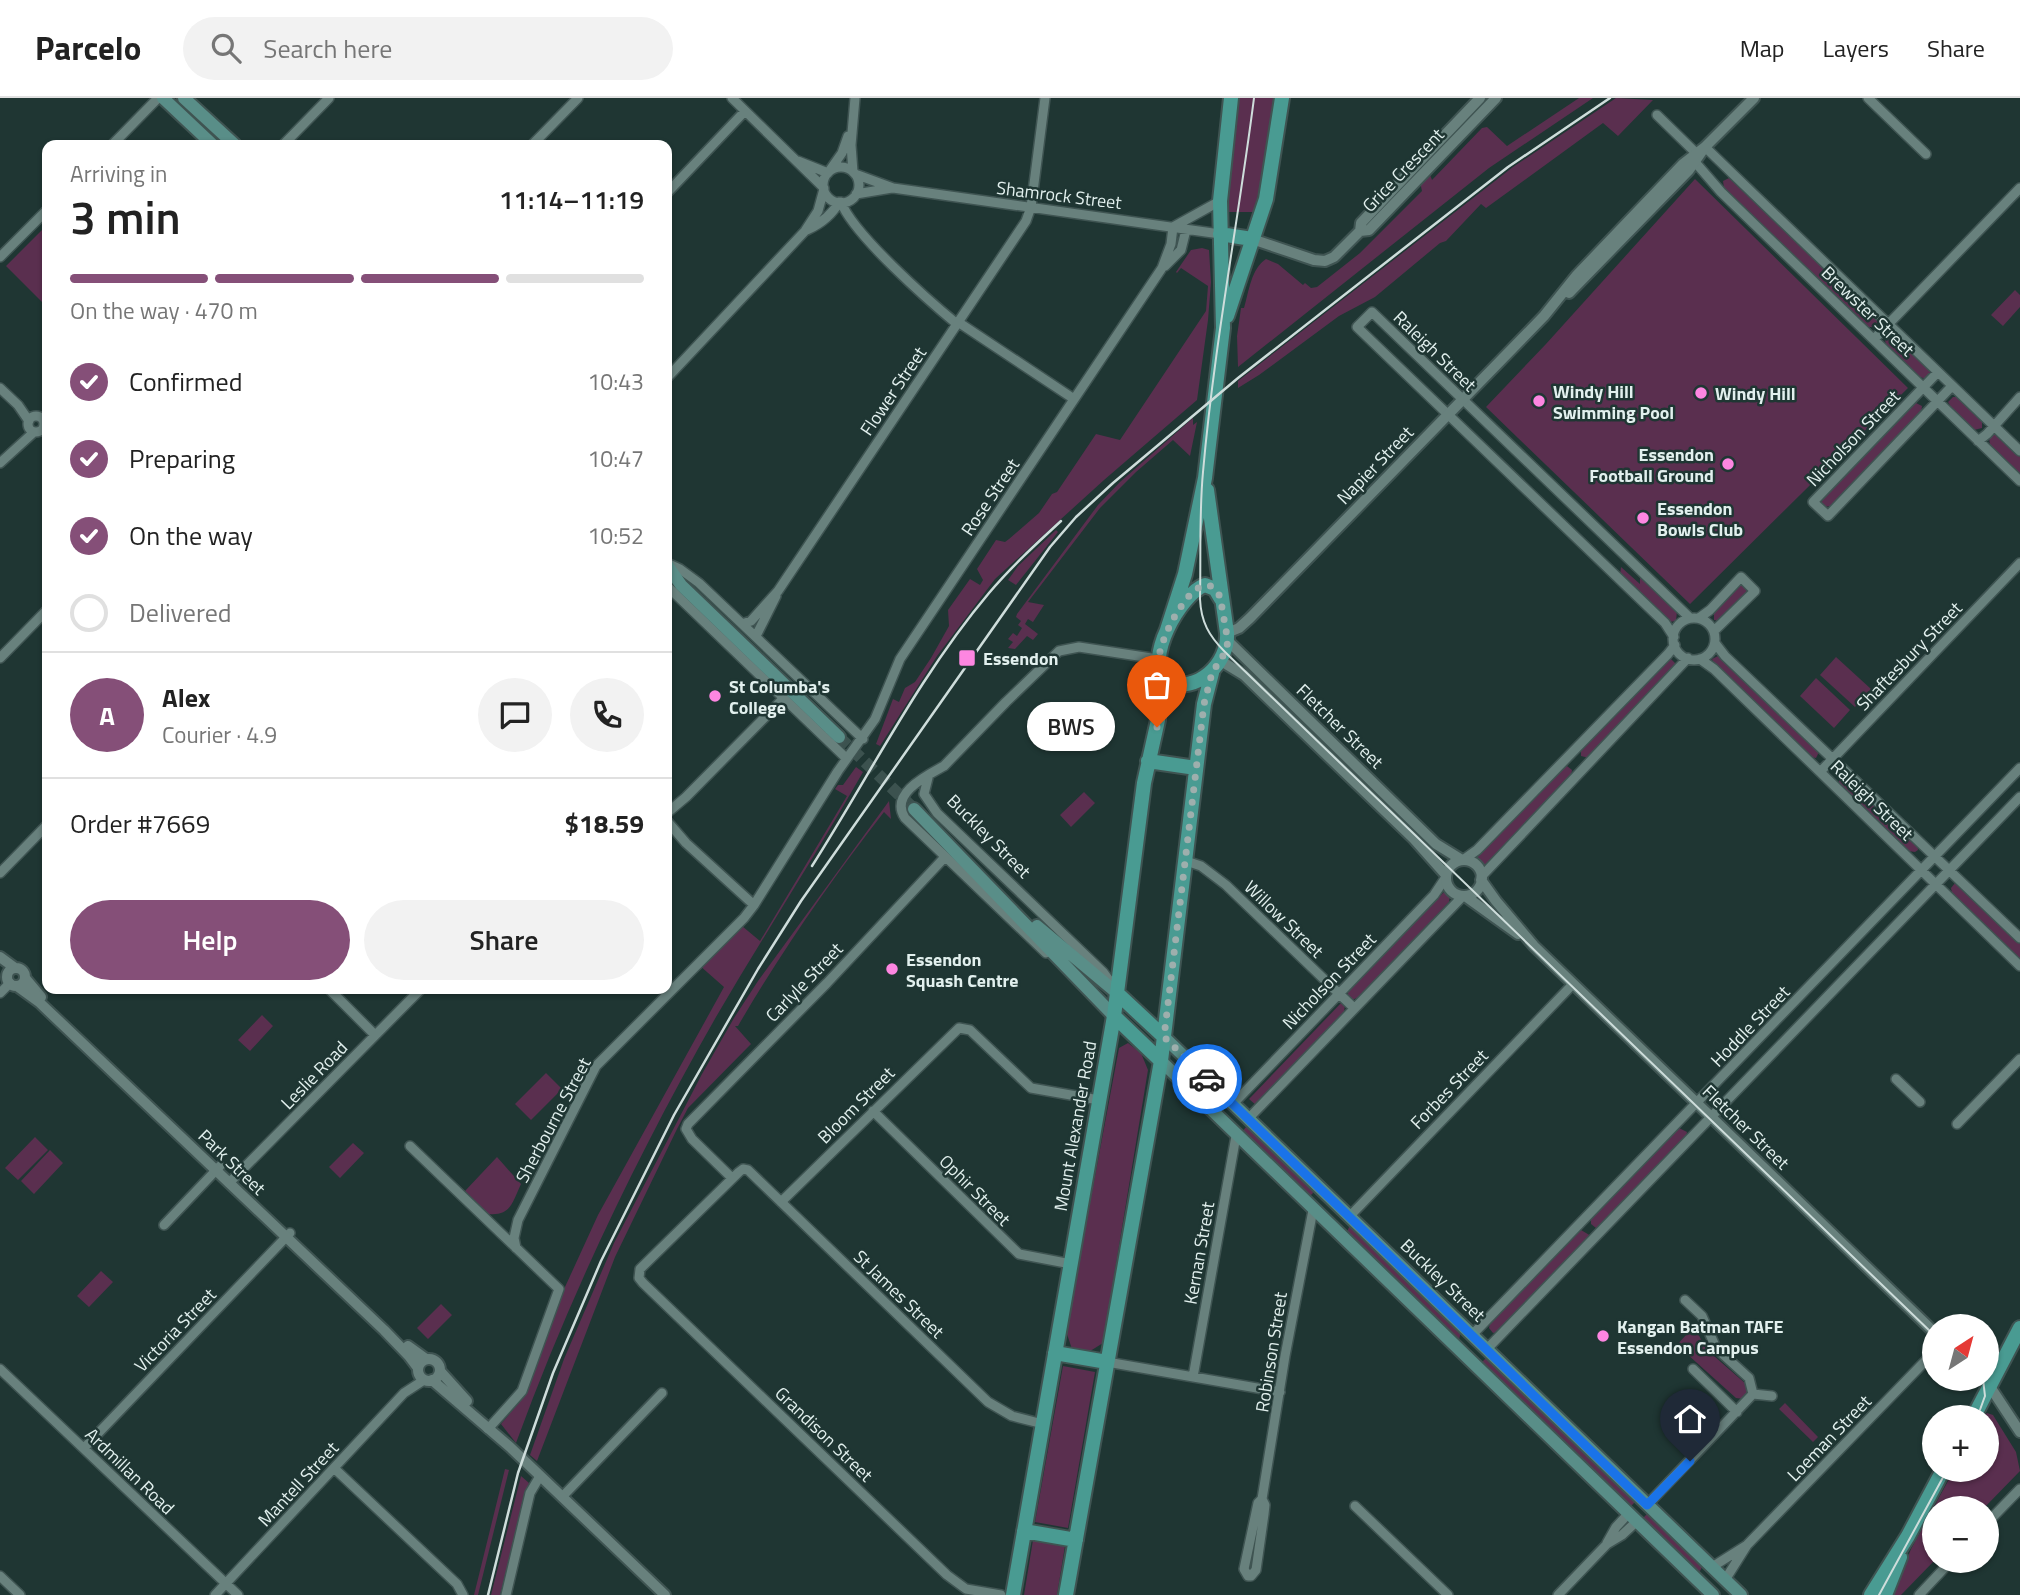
<!DOCTYPE html>
<html lang="en">
<head>
<meta charset="utf-8">
<style>
  :root { --surface:#fff; --page:#f2f2f2; --text:#222; --muted:#767676; --line:#e0e0e0; --accent:#854f78 }
  body { margin:0; font-family:"Titillium Web",sans-serif; background:var(--page); color:var(--text); height:100vh; display:flex; flex-direction:column; font-size:26px; white-space:nowrap }
  * { box-sizing:border-box; margin:0 }
  p { font-size:23px; color:var(--muted) }
  .icon { flex:none; width:38px; height:38px; fill:none; stroke:currentColor; stroke-width:2; stroke-linecap:round; stroke-linejoin:round }
  .map { position:relative; flex:1; overflow:hidden }
  .sheet { position:absolute; left:42px; top:42px; width:630px; height:854px; display:flex; flex-direction:column; background:var(--surface); border-radius:14px; box-shadow:0 2px 5px #0004 }
  .sheet>* { flex:none }
  .needle { width:46px; rotate:36deg }
  .fabs { position:absolute; left:1922px; top:1216px; display:grid; gap:14px }
  .fabs a { display:grid; place-items:center; width:77px; height:77px; border-radius:50%; background:var(--surface); box-shadow:0 2px 5px #0004; font-size:35px }
  .pin { position:absolute; display:grid; place-items:center; width:60px; height:60px; color:#fff; margin:-72px -30px; border-radius:50% 50% 50% 0; rotate:-45deg; box-shadow:0 0 7px #0007 }
  .pin .icon { rotate:45deg }
  .courier { position:absolute; display:grid; place-items:center; width:70px; height:70px; margin:-35px; border:5px solid #1a73e8; border-radius:50%; background:#fff; color:#222; box-shadow:0 2px 9px #0007 }
  .bubble { position:absolute; height:49px; border-radius:24px; background:var(--surface); box-shadow:0 2px 5px #0004; font-size:23px; font-weight:600; line-height:49px; text-align:center }
  .head em { font-style:normal; font-weight:600 }
  .head div { display:flex; flex-direction:column-reverse }
  .head { display:flex; align-items:center; justify-content:space-between; height:119px; padding:0 28px }
  h1 { font-size:46px; font-weight:600; line-height:52px }
  .bar { display:grid; grid-template-columns:repeat(4,1fr); gap:10px 7px; align-content:center; height:84px; padding:0 28px }
  .bar i { height:9px; border-radius:5px; background:var(--line) }
  .bar .on { background:var(--accent) }
  .bar p { grid-column:span 4 }
  .line { display:flex; align-items:center; gap:18px; padding:0 28px; border-top:2px solid var(--line) }
  .line div { flex:1 }
  .round { display:grid; place-items:center; flex:none; width:74px; height:74px; border-radius:37px; background:var(--page) }
  ol { padding:0 28px; list-style:none }
  li { display:flex; align-items:center; gap:21px; height:77px }
  li p { margin-inline-start:auto }
  li .icon { padding:7px; border-radius:50%; background:var(--accent); color:#fff; stroke-width:4 }
  li:last-child { color:var(--muted) }
  li i { width:38px; height:38px; border:4px solid var(--line); border-radius:50% }
  .action { display:flex; gap:14px; margin-top:auto; padding:14px 28px }
  .action a { flex:1; height:80px; border-radius:42px; background:var(--accent); color:#fff; font-size:28px; font-weight:600; line-height:80px; text-align:center }
  .action a+a { background:var(--page); color:var(--text) }
  header { display:flex; align-items:center; gap:42px; box-sizing:border-box; height:98px; padding:0 35px; background:var(--surface); border-bottom:2px solid var(--line) }
  header strong { font-size:33px }
  nav { display:flex; gap:38px; margin-inline-start:auto; font-size:24px }
  .search { width:490px; height:63px; background:var(--page); display:flex; align-items:center; gap:18px; box-sizing:border-box; padding:0 24px; border-radius:38px; color:var(--muted); font-size:26px }
  .map>svg:first-child { display:block }
</style>
</head>
<body>
<header>
<strong>Parcelo</strong>
<div class="search"><svg class="icon" aria-label="search" viewBox="0 0 24 24"><circle cx="10" cy="10" r="6"/><path d="M15 15l6 6"/></svg>Search here</div>
<nav><a>Map</a><a>Layers</a><a>Share</a></nav>
</header>
<div class="map">
<svg width="2020" height="1497" viewBox="0 0 2020 1497">
  <rect width="100%" height="100%" fill="#1f3633"/>
  <!-- green -->
  <path fill="#5a2f4f" d="M1237 0H1278L1275 23 1254 114H1226L1225 108Z
    M1579 0H1593L1489 70 1238 269 1237 238 1241 210H1244C1249 193 1251 171 1266 161L1278 166 1303 187 1305 185 1311 190 1317 189 1360 155 1422 93 1420 84 1429 74 1432 82 1482 30 1487 29 1507 48Z
    M1616 0 1653 2 1618 38 1603 25 1486 110 1481 106 1446 143 1440 145 1375 199 1339 218 1259 277 1238 290V283L1513 69Z
    M1729 80 1876 220 1878 224 1875 229H1867L1724 90 1723 83Z
    M1695 81 1908 290 1690 506 1486 309 1546 246Z
    M47 127V209L6 168Z
    M1202 150 1209 152 1211 184 1208 222 1197 302 1104 382 995 481 937 558 880 648 876 646 893 601 899 604 905 590 915 584 931 560 949 528 948 512 970 481 980 487 983 482 977 471 996 442 1005 444 1009 441 1039 415 1052 396 1057 394 1096 336 1120 342 1206 213 1208 188 1181 170 1177 175 1176 174 1191 152Z
    M2015 192 2020 197V209L2003 228 1991 217Z
    M1889 238 1895 239 1930 272V277L1926 281 1920 279 1886 247 1885 242Z
    M1953 299H1958L1982 322V330L1974 332 1952 311 1948 304Z
    M1916 305 1922 308 1921 315 1831 408 1824 409 1821 405 1824 399Z
    M1193 320V327L1197 324 1190 358 1173 342 1136 374 1100 410 1028 504 1044 507 1033 524 1028 521 1025 526 1038 536 1033 542 1027 538 1015 551 1008 550 1013 544 1008 541 1013 535 1017 538 1022 530 1018 527 1021 523 1016 519 1017 516 1098 407 1120 384Z
    M1995 336 2020 359V376L1990 347 1989 339Z
    M1056 432 1058 434 1016 487 1008 482 1018 468Z
    M1621 469 1640 486V478L1677 513 1676 523 1669 524 1620 477Z
    M1743 487 1747 490 1746 496 1719 523 1714 522V514L1739 488Z
    M1720 557 1820 652 1816 660 1811 659 1714 566 1712 561Z
    M1669 559 1678 568 1589 660 1581 658V651Z
    M1836 559 1871 591 1855 609 1820 577Z
    M1816 580 1850 612 1834 630 1800 598Z
    M1567 668 1572 672 1571 678 1486 766H1480L1476 760 1480 754 1562 670Z
    M856 669 863 674C816 757 764 837 716 919 638 1056 570 1197 516 1345L501 1326 526 1296 565 1189 598 1117 724 889 699 867 742 828 760 843 847 698 835 691 838 687H843Z
    M1842 679H1849L1917 745 1918 752 1915 754 1908 753 1839 686V681Z
    M1084 694 1095 705 1071 729 1060 717Z
    M889 703 891 721 884 714C831 782 781 854 738 928H735L751 946 688 1010 677 1031 615 1159 537 1363 530 1357 564 1261 614 1145 702 976 734 920 758 883Z
    M1955 785 2020 845V862L1952 795 1951 790Z
    M1444 794 1450 797 1449 804 1359 899 1352 902 1348 899V893Z
    M1341 905 1345 907 1344 914 1257 1008 1249 1001Z
    M262 917 273 928 250 953 238 942Z
    M1128 945 1141 955 1148 972 1103 1245 1087 1255 1072 1251 1066 1233 1119 950Z
    M1178 961 1224 1004 1223 1009H1218L1176 970Z
    M546 975 562 991 531 1022 515 1006Z
    M1246 1029 1250 1030 1312 1089 1313 1095 1309 1099 1242 1034Z
    M1679 1030 1687 1034 1686 1039 1600 1129 1596 1130 1591 1126V1121Z
    M35 1039 48 1052 18 1082 5 1070Z
    M353 1045 364 1055 340 1080 329 1069Z
    M50 1052 63 1065 34 1096 21 1083Z
    M497 1059 521 1086C512 1105 511 1118 488 1116L465 1093Z
    M1349 1129H1353L1461 1233 1459 1242 1454 1241 1346 1137Z
    M1581 1132 1591 1138 1498 1234 1493 1235 1489 1230 1490 1225Z
    M101 1173 113 1184 89 1209 77 1198Z
    M441 1206 452 1217 428 1241 417 1230Z
    M1694 1228 1706 1251 1746 1286 1747 1295 1744 1301 1736 1300 1677 1247Z
    M1485 1261H1489L1634 1400V1405L1631 1408 1627 1407 1483 1268 1482 1264Z
    M1063 1268 1095 1274 1068 1430 1035 1424Z
    M1785 1305 1818 1339 1813 1344 1779 1311Z
    M1987 1315 1993 1317 2016 1354 2020 1373 1984 1410H1934V1463L1901 1497H1892L1911 1451 1954 1372H1986V1320L1982 1319Z
    M505 1371 509 1372 478 1497H474Z
    M521 1378 529 1385 500 1497H491Z
    M1647 1416 1652 1417 1703 1467 1700 1473 1694 1472 1644 1424 1643 1420Z
    M1033 1442 1065 1448 1057 1497H1024Z"/>
  <g fill="none" stroke-linecap="round" stroke-linejoin="round">
    <!-- secondary-tunnel -->
    <path stroke="#3c524f" stroke-width="12" stroke-dasharray="12 6" stroke-linecap="butt" d="M839 639 914 711"/>
    <defs>
      <path id="minor" d="M732 0 824 90
        M1868 0 1926 56
        M1657 17 1696 55
        M112 47 158 0
        M283 47 329 0
        M532 47 578 0
        M1705 49 2020 353
        M798 63 828 75
        M1695 64 1721 94 2020 383
        M823 87a18 18 0 1 1 36 0a18 18 0 1 1-36 0Z
        M830 72 842 55 848 38
        M853 74 851 47 855 0
        M855 76 893 90 1220 136
        M667 95 745 13
        M856 96 892 90
        M841 104C853 136 929 203 957 226
        M1173 129 1220 103
        M807 132C820 126 832 117 839 104
        M0 159 47 112
        M1165 168 1181 152 1186 132
        M958 224 1074 301
        M1874 241 2020 90
        M1938 274 1813 404 1828 418 1952 288
        M667 280 805 133 818 113 824 91
        M0 290 18 307 29 323
        M28 326a8 8 0 1 1 16 0a8 8 0 1 1-16 0Z
        M1978 343 1987 336 2020 299
        M0 365 34 334
        M667 465 680 471 699 485 863 641
        M667 488 846 660
        M1699 520 1710 512 1741 479 1755 493 1714 533
        M1673 541a21 21 0 1 1 42 0a21 21 0 1 1-42 0Z
        M742 526 751 523 778 493 1026 123 1031 109 1045 0
        M756 538 776 498
        M1674 539 1665 525 1357 229 1372 214 1690 520
        M1715 545 1725 558 2020 840
        M0 560 47 512
        M1700 561 1714 571 2020 868
        M1820 674 2020 465
        M928 680 924 696 937 715 1103 874 1111 885
        M667 715 686 699 784 600
        M667 723 686 745 754 807
        M1463 762 1477 752 1668 556 1675 547
        M1186 763 1201 768 1226 787 1354 910
        M0 775 47 727
        M1481 779 1688 560
        M1046 855 905 720C889 696 926 678 944 668L1006 604 1059 553 1079 549 1158 561
        M329 891 375 937
        M0 895 10 885
        M1896 981 1920 1004
        M1233 1006 1434 797 1446 779
        M873 1013 1019 1156 1071 1166
        M1248 1021 1463 798
        M1957 1026 2020 961
        M410 1048 559 1191 522 1293 488 1331
        M732 1080 692 1041 686 1031 688 1026 827 885 945 759
        M229 1085 421 891
        M781 1104 959 930 970 932 1031 990 1099 1002
        M1349 1119 1573 886
        M164 1127 220 1068
        M516 1150 514 1140 518 1122 596 968 744 820 754 807 838 673 875 621 900 561 1162 170 1171 146 1173 129
        M1472 1237 2020 670
        M1487 1251 2020 699
        M1107 1264 1280 1294
        M0 1271 238 1497
        M1693 1271 1737 1314
        M1193 1279 1236 1038
        M1753 1296 1772 1298
        M84 1350 290 1135
        M335 1371 457 1486 463 1497
        M562 1399 662 1295
        M1262 1401 1265 1407 1264 1416 1256 1472 1251 1478H1248L1244 1471 1258 1405 1262 1401 1285 1258 1313 1112
        M1647 1407 1753 1296 1749 1280 1716 1250 1702 1218 1685 1202
        M1355 1408 1448 1497
        M1986 1426 2020 1391
        M1607 1445 1616 1429 1628 1416
        M1712 1469 1747 1447 1934 1254
        M0 1478 20 1497
        M1725 1482 1747 1447
        M215 1497 404 1295 424 1282
        M506 1497 530 1395 540 1378
        M1001 1497 966 1491 947 1477 643 1185 639 1180 640 1171 739 1074 743 1071 748 1072 988 1304 1012 1318 1043 1326
        M1558 1497 1607 1446 1622 1437 1636 1424
        M1919 1497 1951 1463"/>
      <path id="tertiary" d="M1360 133 1369 132 1496 0
        M1252 141 1314 162 1325 163 1334 159 1360 133 1361 125 1480 0
        M1569 195 1689 72 1705 49 1754 0
        M1227 535 1239 530 1250 520 1544 218 1577 177 1683 66 1705 49
        M1228 543 1436 746 1462 762
        M1221 563 1244 577 1414 741 1446 777
        M1446 780a18 18 0 1 1 36 0a18 18 0 1 1-36 0Z
        M1481 782 1496 803 1534 848 1934 1234
        M1465 798 1518 836
        M0 859 15 870
        M7 879a9 9 0 1 1 18 0a9 9 0 1 1-18 0Z
        M25 880 41 899
        M17 888 39 904 384 1232 409 1258 418 1270
        M408 1248 426 1261
        M418 1272a11 11 0 1 1 22 0a11 11 0 1 1-22 0Z
        M440 1273 467 1303
        M1985 1281 2020 1334
        M432 1282 510 1349 665 1497"/>
      <path id="secondary" d="M163 0 213 47
        M184 0 235 47
        M667 467 681 487 839 639
        M914 711 1114 918
        M1037 828 1117 895
        M1164 939 1741 1497
        M1161 963 1713 1497"/>
      <path id="primary" d="M1220 136 1252 141
        M1227 218 1266 101 1282 0
        M1207 392 1227 535C1229 565 1197 597 1166 583 1143 563 1180 496 1205 487L1215 491 1221 501
        M1167 532 1185 476 1205 380 1223 230 1220 103 1231 0
        M1148 663 1196 670
        M1117 895 1164 939
        M1114 918 1161 963
        M1055 1255 1107 1264
        M1973 1320 2020 1230
        M1024 1433 1076 1442
        M1013 1497 1114 918 1144 685 1158 622V564
        M1066 1497 1161 963 1204 606 1212 575
        M1871 1497 1908 1438 1943 1372
        M1885 1497 1900 1459"/>
    </defs>
    <!-- minor casing -->
    <use href="#minor" stroke="#3f5452" stroke-width="12"/>
    <!-- tertiary casing -->
    <use href="#tertiary" stroke="#3f5452" stroke-width="14"/>
    <!-- secondary casing -->
    <use href="#secondary" stroke="#3f5452" stroke-width="16"/>
    <!-- primary casing -->
    <use href="#primary" stroke="#3f5452" stroke-width="18"/>
    <!-- minor -->
    <use href="#minor" stroke="#68817d" stroke-width="9"/>
    <!-- tertiary -->
    <use href="#tertiary" stroke="#68817d" stroke-width="10"/>
    <!-- secondary -->
    <use href="#secondary" stroke="#598e88" stroke-width="12"/>
    <!-- primary -->
    <use href="#primary" stroke="#499b92" stroke-width="14"/>
    <!-- tram -->
    <path stroke="#cedddb" stroke-width="2" d="M1254 0C1238 125 1214 248 1203 374 1199 416 1201 459 1200 501 1201 524 1209 538 1225 554L1934 1237
      M1977 1320 1985 1298 1983 1281
      M1879 1497 1947 1372"/>
    <!-- rail -->
    <path stroke="#cedddb" stroke-width="2.5" d="M812 768C870 677 919 578 989 495 1011 469 1036 446 1061 423
      M488 1497 518 1375 553 1275 601 1163 674 1017 758 871 801 803 1050 449 1076 419 1113 385 1238 280 1508 69 1610 0"/>
  </g>
  <g fill="none" stroke-linecap="round" stroke-linejoin="round">
    <!-- done -->
    <path stroke="#9eafad" stroke-width="7" stroke-dasharray="0 12.6" d="M1157 629C1160 614 1156 600 1156 585 1156 555 1167 527 1185 503 1192 494 1199 486 1211 488L1220 498 1228 544 1224 556 1212 575 1204 606 1164 939 1207 981"/>
    <!-- route -->
    <path stroke="#1a73e8" stroke-width="9" d="M1207 981 1647 1407 1690 1363"/>
  </g>
  <!-- markers -->
  <g fill="#fd86e1" stroke="#1f3633" stroke-width="2.5">
    <circle cx="1701" cy="295" r="7"/>
    <circle cx="1539" cy="303" r="7"/>
    <circle cx="1728" cy="366" r="7"/>
    <circle cx="1643" cy="420" r="7"/>
    <rect x="958" y="551" width="18" height="18" rx="3.5"/>
    <circle cx="715" cy="598" r="7"/>
    <circle cx="892" cy="871" r="7"/>
    <circle cx="1603" cy="1238" r="7"/>
  </g>
  <g text-anchor="middle" dominant-baseline="central" stroke-width="5" stroke-linejoin="round" paint-order="stroke">
    <!-- street labels -->
    <g font-size="18" fill="#e2f0ee" stroke="#1f3633">
      <text transform="translate(1403 72) rotate(-46)">Grice Crescent</text>
      <text transform="translate(1059 97) rotate(7)">Shamrock Street</text>
      <text transform="translate(1868 213) rotate(44)">Brewster Street</text>
      <text transform="translate(1435 253) rotate(44)">Raleigh Street</text>
      <text transform="translate(893 293) rotate(-56)">Flower Street</text>
      <text transform="translate(1853 340) rotate(-46)">Nicholson Street</text>
      <text transform="translate(1375 367) rotate(-46)">Napier Street</text>
      <text transform="translate(990 399) rotate(-56)">Rose Street</text>
      <text transform="translate(1909 558) rotate(-46)">Shaftesbury Street</text>
      <text transform="translate(1340 628) rotate(44)">Fletcher Street</text>
      <text transform="translate(1872 702) rotate(44)">Raleigh Street</text>
      <text transform="translate(989 738) rotate(45)">Buckley Street</text>
      <text transform="translate(1284 821) rotate(44)">Willow Street</text>
      <text transform="translate(1329 883) rotate(-46)">Nicholson Street</text>
      <text transform="translate(804 884) rotate(-46)">Carlyle Street</text>
      <text transform="translate(1750 928) rotate(-46)">Hoddle Street</text>
      <text transform="translate(314 977) rotate(-46)">Leslie Road</text>
      <text transform="translate(1449 991) rotate(-46)">Forbes Street</text>
      <text transform="translate(856 1007) rotate(-45)">Bloom Street</text>
      <text transform="translate(553 1022) rotate(-62)">Sherbourne Street</text>
      <text transform="translate(1075 1028) rotate(-80)">Mount Alexander Road</text>
      <text transform="translate(1746 1029) rotate(44)">Fletcher Street</text>
      <text transform="translate(232 1064) rotate(44)">Park Street</text>
      <text transform="translate(975 1092) rotate(45)">Ophir Street</text>
      <text transform="translate(1199 1155) rotate(-80)">Kernan Street</text>
      <text transform="translate(1443 1182) rotate(44)">Buckley Street</text>
      <text transform="translate(899 1196) rotate(44)">St James Street</text>
      <text transform="translate(175 1232) rotate(-46)">Victoria Street</text>
      <text transform="translate(1271 1254) rotate(-81)">Robinson Street</text>
      <text transform="translate(824 1336) rotate(44)">Grandison Street</text>
      <text transform="translate(1829 1340) rotate(-46)">Loeman Street</text>
      <text transform="translate(130 1373) rotate(44)">Ardmillan Road</text>
      <text transform="translate(298 1386) rotate(-47)">Mantell Street</text>
    </g>
    <!-- poi labels -->
    <g font-size="18" font-weight="bold" fill="#e2f0ee" stroke="#1f3633" text-anchor="start">
      <text x="1553" y="293">Windy Hill<tspan x="1553" dy="21">Swimming Pool</tspan></text>
      <text x="1715" y="295">Windy Hill</text>
      <text x="1714" y="356" text-anchor="end">Essendon<tspan x="1714" dy="21">Football Ground</tspan></text>
      <text x="1657" y="410">Essendon<tspan x="1657" dy="21">Bowls Club</tspan></text>
      <text x="983" y="560">Essendon</text>
      <text x="729" y="588">St Columba's<tspan x="729" dy="21">College</tspan></text>
      <text x="906" y="861">Essendon<tspan x="906" dy="21">Squash Centre</tspan></text>
      <text x="1617" y="1228">Kangan Batman TAFE<tspan x="1617" dy="21">Essendon Campus</tspan></text>
    </g>
  </g>
</svg>
<div class="fabs">
<a><svg class="needle" viewBox="-14 -14 28 28"><path d="M0-13l5 13h-10z" fill="#e53935"/><path d="M0 13l5-13h-10z" fill="#767676"/></svg></a>
<a>+</a>
<a>−</a>
</div>
<div class="pin" style="left:1157px;top:629px;background:#ea580c"><svg class="icon" aria-label="bag" viewBox="0 0 24 24"><path d="M5 8h14l-1 12H6zM9 8a3 3 0 0 1 6 0"/></svg></div>
<div class="pin" style="left:1690px;top:1363px;background:#1f2937"><svg class="icon" aria-label="home" viewBox="0 0 24 24"><path d="M3 11l9-7 9 7M6 9v11h12V9"/></svg></div>
<div class="courier" style="left:1207px;top:981px"><svg class="icon" aria-label="car" viewBox="0 0 24 24"><path d="M5 17H2v-5l4-1 3-4h7l3 4 3 1v5h-3M9 17h6M6 11h13"/><circle cx="7" cy="17" r="2"/><circle cx="17" cy="17" r="2"/></svg></div>
<div class="bubble" style="left:1027px;top:604px;width:88px">BWS</div>
<section class="sheet">
<div class="head"><div><h1>3 min</h1><p>Arriving in</p></div><em>11:14–11:19</em></div>
<div class="bar"><i class="on"></i><i class="on"></i><i class="on"></i><i></i><p>On the way · 470 m</p></div>
<ol>
<li><svg class="icon" aria-label="check" viewBox="0 0 24 24"><path d="M5 12l5 5 9-10"/></svg>Confirmed<p>10:43</p></li>
<li><svg class="icon" aria-label="check" viewBox="0 0 24 24"><path d="M5 12l5 5 9-10"/></svg>Preparing<p>10:47</p></li>
<li><svg class="icon" aria-label="check" viewBox="0 0 24 24"><path d="M5 12l5 5 9-10"/></svg>On the way<p>10:52</p></li>
<li><i></i>Delivered</li>
</ol>
<div class="line" style="height:126px"><b class="round" style="background:var(--accent);color:#fff">A</b><div><b>Alex</b><p>Courier · 4.9</p></div><a class="round"><svg class="icon" aria-label="chat" viewBox="0 0 24 24"><path d="M4 5h16v11H9l-5 4z"/></svg></a><a class="round"><svg class="icon" aria-label="phone" viewBox="0 0 24 24"><path d="M5 4h4l2 5-3 2q2 4 5 5l2-3 5 2v4C11 20 4 13 5 4z"/></svg></a></div>
<div class="line" style="height:91px"><div>Order #7669</div><b>$18.59</b></div>
<div class="action"><a>Help</a><a>Share</a></div>
</section>
</div>
</body>
</html>
